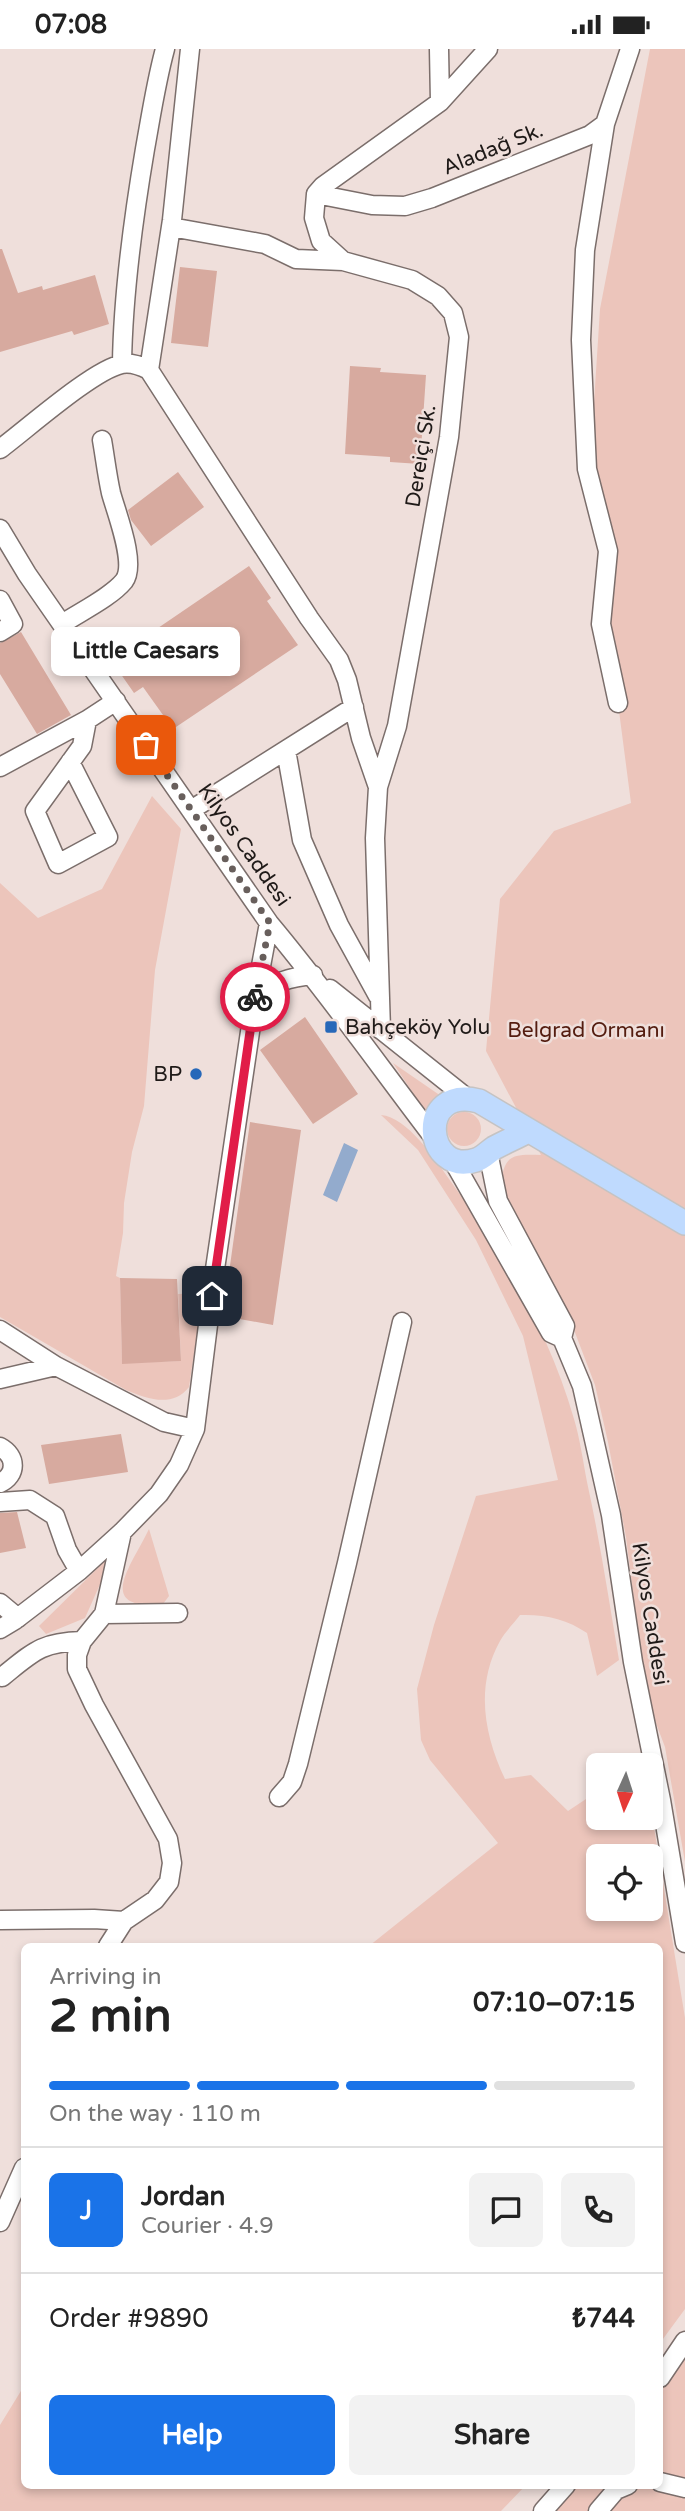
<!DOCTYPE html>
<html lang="en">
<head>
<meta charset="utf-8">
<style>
  :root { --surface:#fff; --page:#f2f2f2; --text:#222; --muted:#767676; --line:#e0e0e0; --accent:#1a73e8 }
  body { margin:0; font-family:"Varela Round",sans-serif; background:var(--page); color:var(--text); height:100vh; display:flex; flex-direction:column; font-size:26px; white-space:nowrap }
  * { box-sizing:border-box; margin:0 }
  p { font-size:23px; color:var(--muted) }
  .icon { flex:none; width:38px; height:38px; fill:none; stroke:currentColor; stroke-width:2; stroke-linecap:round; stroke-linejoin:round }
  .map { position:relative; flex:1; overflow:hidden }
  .drawer { position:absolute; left:21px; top:1894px; width:642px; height:546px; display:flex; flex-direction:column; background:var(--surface); border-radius:10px; box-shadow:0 4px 10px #0003 }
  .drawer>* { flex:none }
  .needle { width:46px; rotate:183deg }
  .fabs { position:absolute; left:586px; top:1704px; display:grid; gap:14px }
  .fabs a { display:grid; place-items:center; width:77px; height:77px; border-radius:10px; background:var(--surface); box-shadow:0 4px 10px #0003; font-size:35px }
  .pin { position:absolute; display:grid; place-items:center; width:60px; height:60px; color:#fff; margin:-30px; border-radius:14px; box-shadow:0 4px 10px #0006 }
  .courier { position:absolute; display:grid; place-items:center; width:70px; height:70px; margin:-35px; border:5px solid #e11d48; border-radius:50%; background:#fff; color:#222; box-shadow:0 2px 9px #0007 }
  .bubble { position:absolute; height:49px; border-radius:10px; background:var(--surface); box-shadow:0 4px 10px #0003; font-size:23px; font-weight:800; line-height:49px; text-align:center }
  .head em { font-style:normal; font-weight:800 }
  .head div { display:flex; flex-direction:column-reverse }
  .head { display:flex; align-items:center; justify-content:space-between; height:119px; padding:0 28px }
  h1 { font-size:46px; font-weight:800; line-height:52px }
  .bar { display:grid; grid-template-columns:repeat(4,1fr); gap:10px 7px; align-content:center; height:84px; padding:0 28px }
  .bar i { height:9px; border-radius:5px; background:var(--line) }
  .bar .active { background:var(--accent) }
  .bar p { grid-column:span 4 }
  .line { display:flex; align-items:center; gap:18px; padding:0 28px; border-top:2px solid var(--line) }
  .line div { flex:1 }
  .round { display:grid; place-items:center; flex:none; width:74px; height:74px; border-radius:10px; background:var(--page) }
  .action { display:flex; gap:14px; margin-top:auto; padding:14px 28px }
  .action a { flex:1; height:80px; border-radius:10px; background:var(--accent); color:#fff; font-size:28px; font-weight:800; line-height:80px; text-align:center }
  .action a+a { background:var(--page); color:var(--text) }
  .status { display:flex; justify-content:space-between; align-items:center; height:49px; padding:0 35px; background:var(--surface); direction:ltr }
  .status svg { height:19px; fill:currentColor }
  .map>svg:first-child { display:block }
</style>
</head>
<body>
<div class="status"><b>07:08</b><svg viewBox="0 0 49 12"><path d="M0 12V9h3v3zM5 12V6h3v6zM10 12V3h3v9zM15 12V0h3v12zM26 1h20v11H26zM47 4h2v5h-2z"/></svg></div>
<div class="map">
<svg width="685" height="2462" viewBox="0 0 685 2462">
  <rect width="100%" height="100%" fill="#efdfdb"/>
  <!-- green -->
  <path fill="#ecc5bb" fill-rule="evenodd" d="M650 0H685V1813L665 1698 646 1648 626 1488 608 1393 595 1336 574 1281 501 1138C503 1105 513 1105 541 1106L486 1002 500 850 554 782 631 754 589 432 600 260Z
    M152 747 181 780 155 921 144 1057 132 1103 124 1154 123 1184 116 1227 120 1229 122 1314 181 1312 178 1245 203 1244 189 1338C173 1359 147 1350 126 1341L0 1268V834L38 869 102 840Z
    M393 1014 441 1047 430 1057 427 1065Z
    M447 1080a17 17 0 1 1 34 0a17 17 0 1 1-34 0Z
    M381 1066C407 1068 435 1110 449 1130 502 1203 549 1283 574 1370 580 1390 583 1412 587 1433 600 1492 609 1552 619 1611L597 1627 587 1584C567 1570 544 1565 520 1566 514 1574 505 1583 500 1592 475 1637 484 1686 505 1730L531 1726 568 1762 598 1742V1769H651V1760L685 1969V2260L660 2294V1897H369L498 1794 430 1711 421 1691 417 1640 434 1576 476 1447 558 1431 523 1287 476 1191 418 1101ZM598 1808H651V1860H598Z
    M149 1480 167 1540 169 1547 163 1555C93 1562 132 1516 149 1480Z
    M107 1510 105 1524 85 1569 46 1585 39 1577Z
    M685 2303V2462H554L576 2436H660V2337Z
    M24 2337V2436H526L501 2462H0V2376Z"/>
  <!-- water -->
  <path fill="#93abcd" d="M344 1094 358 1101 337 1153 323 1146Z"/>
  <!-- building -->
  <path fill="#d7aa9f" d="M0 200H2L18 244 42 237 43 241 95 226 109 275 74 286 72 282 0 303Z
    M180 218 217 222 208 298 171 294Z
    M350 317 381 319 380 323 426 326 420 415 390 413V408L345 405Z
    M178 423 204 458 151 497 131 471 128 461Z
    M249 517 271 549 267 552 298 596 173 680 143 638 134 644 111 611Z
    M21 583 71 666 37 685 0 625V594Z
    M305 968 358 1045 313 1075 260 1001Z
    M250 1073 301 1081 273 1276 223 1267Z
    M120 1229 177 1230 181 1312 122 1315Z
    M121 1385 128 1423 49 1435 41 1396Z
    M17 1463 26 1499 0 1504V1464Z"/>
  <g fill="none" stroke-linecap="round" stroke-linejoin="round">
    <defs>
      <path id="minor" d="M439 0 440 53
        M605 75 585 201 581 291 587 420 608 502 601 575 618 654
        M316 145 372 156 405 157 432 149 590 86 605 75 630 0
        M171 178 265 195 296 210 343 212
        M122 315C123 243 133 171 145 100 151 67 156 33 165 0
        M149 321 172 171 190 0
        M0 400C27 380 93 321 122 315 131 313 141 317 149 321L309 569 339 611 347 631 361 689 378 738
        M0 480 27 525 269 874C327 943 379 1017 434 1089
        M0 551 13 575 0 583
        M62 575C80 563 111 548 124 532 137 515 116 463 111 444 107 426 105 408 102 391
        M286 701 302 791 339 876 378 947
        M70 713 108 788 58 815 35 762 82 697 87 671 116 652
        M0 718 87 671
        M191 761 354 658
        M330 940 467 1049
        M255 949C272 933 291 928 313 926
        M381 981 375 789 378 738 397 677 449 388 459 288 453 264 438 247 412 231 343 212 321 192 314 169 316 145 323 137 440 53 488 0
        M488 1103 498 1152 565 1277 562 1289
        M452 1110 551 1284 562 1289
        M0 1281 56 1317
        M562 1289 582 1337 611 1466 633 1613 661 1751 685 1894
        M0 1330 56 1317 164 1373 195 1380
        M0 1398C17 1407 17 1426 0 1434
        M0 1453 30 1451 55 1467 67 1501 79 1522
        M0 1554 18 1569
        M104 1565 122 1483
        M0 1580 15 1571 79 1522 122 1483 159 1445 179 1416 195 1380 215 1220 255 949 269 874
        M2 1628C33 1603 41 1593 82 1592
        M279 1748 292 1733 298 1715 347 1514 402 1273
        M0 1871 94 1870 124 1872
        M108 1897 124 1872 155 1851 169 1833 172 1814 168 1790 94 1656 77 1620V1606L82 1592 104 1565 178 1564
        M0 2173 24 2119
        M660 2329 685 2292
        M660 2433 685 2439
        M543 2462 566 2436
        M598 2462 616 2441 628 2436"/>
      <path id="major" d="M528 1082C517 1088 505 1093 494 1099 488 1103 483 1109 476 1111 425 1128 415 1036 479 1052L685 1174"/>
    </defs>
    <!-- minor casing -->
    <use href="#minor" stroke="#7b6e6b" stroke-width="21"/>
    <!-- major casing -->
    <use href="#major" stroke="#c5c3c3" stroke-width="26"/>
    <!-- minor -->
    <use href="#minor" stroke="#fff" stroke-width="18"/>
    <!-- major -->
    <use href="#major" stroke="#bfdafe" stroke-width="23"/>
  </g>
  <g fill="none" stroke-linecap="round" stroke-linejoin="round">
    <!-- done -->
    <path stroke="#685f5c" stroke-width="7" stroke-dasharray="0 12.6" d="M146 696 270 874 255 948"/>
    <!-- route -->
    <path stroke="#e11d48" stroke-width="9" d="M212 1247 255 948"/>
  </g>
  <!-- markers -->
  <g fill="#2768b9" stroke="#efdfdb" stroke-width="2.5">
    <rect x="324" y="971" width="14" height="14" rx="3.5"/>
    <circle cx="196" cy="1025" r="7"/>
  </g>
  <g text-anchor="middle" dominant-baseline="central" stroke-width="5" stroke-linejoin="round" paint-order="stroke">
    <!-- street labels -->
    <g font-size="21" fill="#1f1a18" stroke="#efdfdb">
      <text transform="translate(493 100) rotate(-22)">Aladağ Sk.</text>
      <text transform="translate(421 407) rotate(-81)">Dereiçi Sk.</text>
      <text transform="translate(244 796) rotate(55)">Kilyos Caddesi</text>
      <text transform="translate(650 1565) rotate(81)">Kilyos Caddesi</text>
    </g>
    <!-- poi labels -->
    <g font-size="21" fill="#1f1a18" stroke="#efdfdb" text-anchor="start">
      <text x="345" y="978">Bahçeköy Yolu</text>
      <text x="182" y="1025" text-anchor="end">BP</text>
    </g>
    <!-- park labels -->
    <g font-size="21" fill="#541d10" stroke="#efdfdb">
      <text x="586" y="981">Belgrad Ormanı</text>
    </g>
  </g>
</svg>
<div class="fabs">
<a><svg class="needle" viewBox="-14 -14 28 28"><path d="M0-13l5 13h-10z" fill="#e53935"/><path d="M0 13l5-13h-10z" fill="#767676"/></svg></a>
<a><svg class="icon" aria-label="locate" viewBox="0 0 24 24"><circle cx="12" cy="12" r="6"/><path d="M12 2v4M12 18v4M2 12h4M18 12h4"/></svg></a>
</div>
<div class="pin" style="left:146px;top:696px;background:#ea580c"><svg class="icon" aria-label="bag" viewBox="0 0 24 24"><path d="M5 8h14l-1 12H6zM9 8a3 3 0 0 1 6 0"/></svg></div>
<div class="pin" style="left:212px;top:1247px;background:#1f2937"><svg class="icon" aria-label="home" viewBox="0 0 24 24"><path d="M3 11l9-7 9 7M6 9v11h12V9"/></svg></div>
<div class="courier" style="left:255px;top:948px"><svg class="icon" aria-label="bike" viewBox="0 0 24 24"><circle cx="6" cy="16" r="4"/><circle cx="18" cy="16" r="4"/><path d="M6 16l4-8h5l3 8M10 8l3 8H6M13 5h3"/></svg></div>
<div class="bubble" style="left:51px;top:578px;width:189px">Little Caesars</div>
<section class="drawer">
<div class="head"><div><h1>2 min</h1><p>Arriving in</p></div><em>07:10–07:15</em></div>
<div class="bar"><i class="active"></i><i class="active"></i><i class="active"></i><i></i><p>On the way · 110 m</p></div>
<div class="line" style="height:126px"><b class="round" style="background:var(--accent);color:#fff">J</b><div><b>Jordan</b><p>Courier · 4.9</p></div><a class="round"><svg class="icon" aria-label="chat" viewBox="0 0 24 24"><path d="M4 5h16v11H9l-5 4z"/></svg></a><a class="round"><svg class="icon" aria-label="phone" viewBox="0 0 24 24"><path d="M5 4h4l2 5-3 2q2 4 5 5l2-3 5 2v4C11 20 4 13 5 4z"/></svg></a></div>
<div class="line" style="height:91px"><div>Order #9890</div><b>₺744</b></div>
<div class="action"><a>Help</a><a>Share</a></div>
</section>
</div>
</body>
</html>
